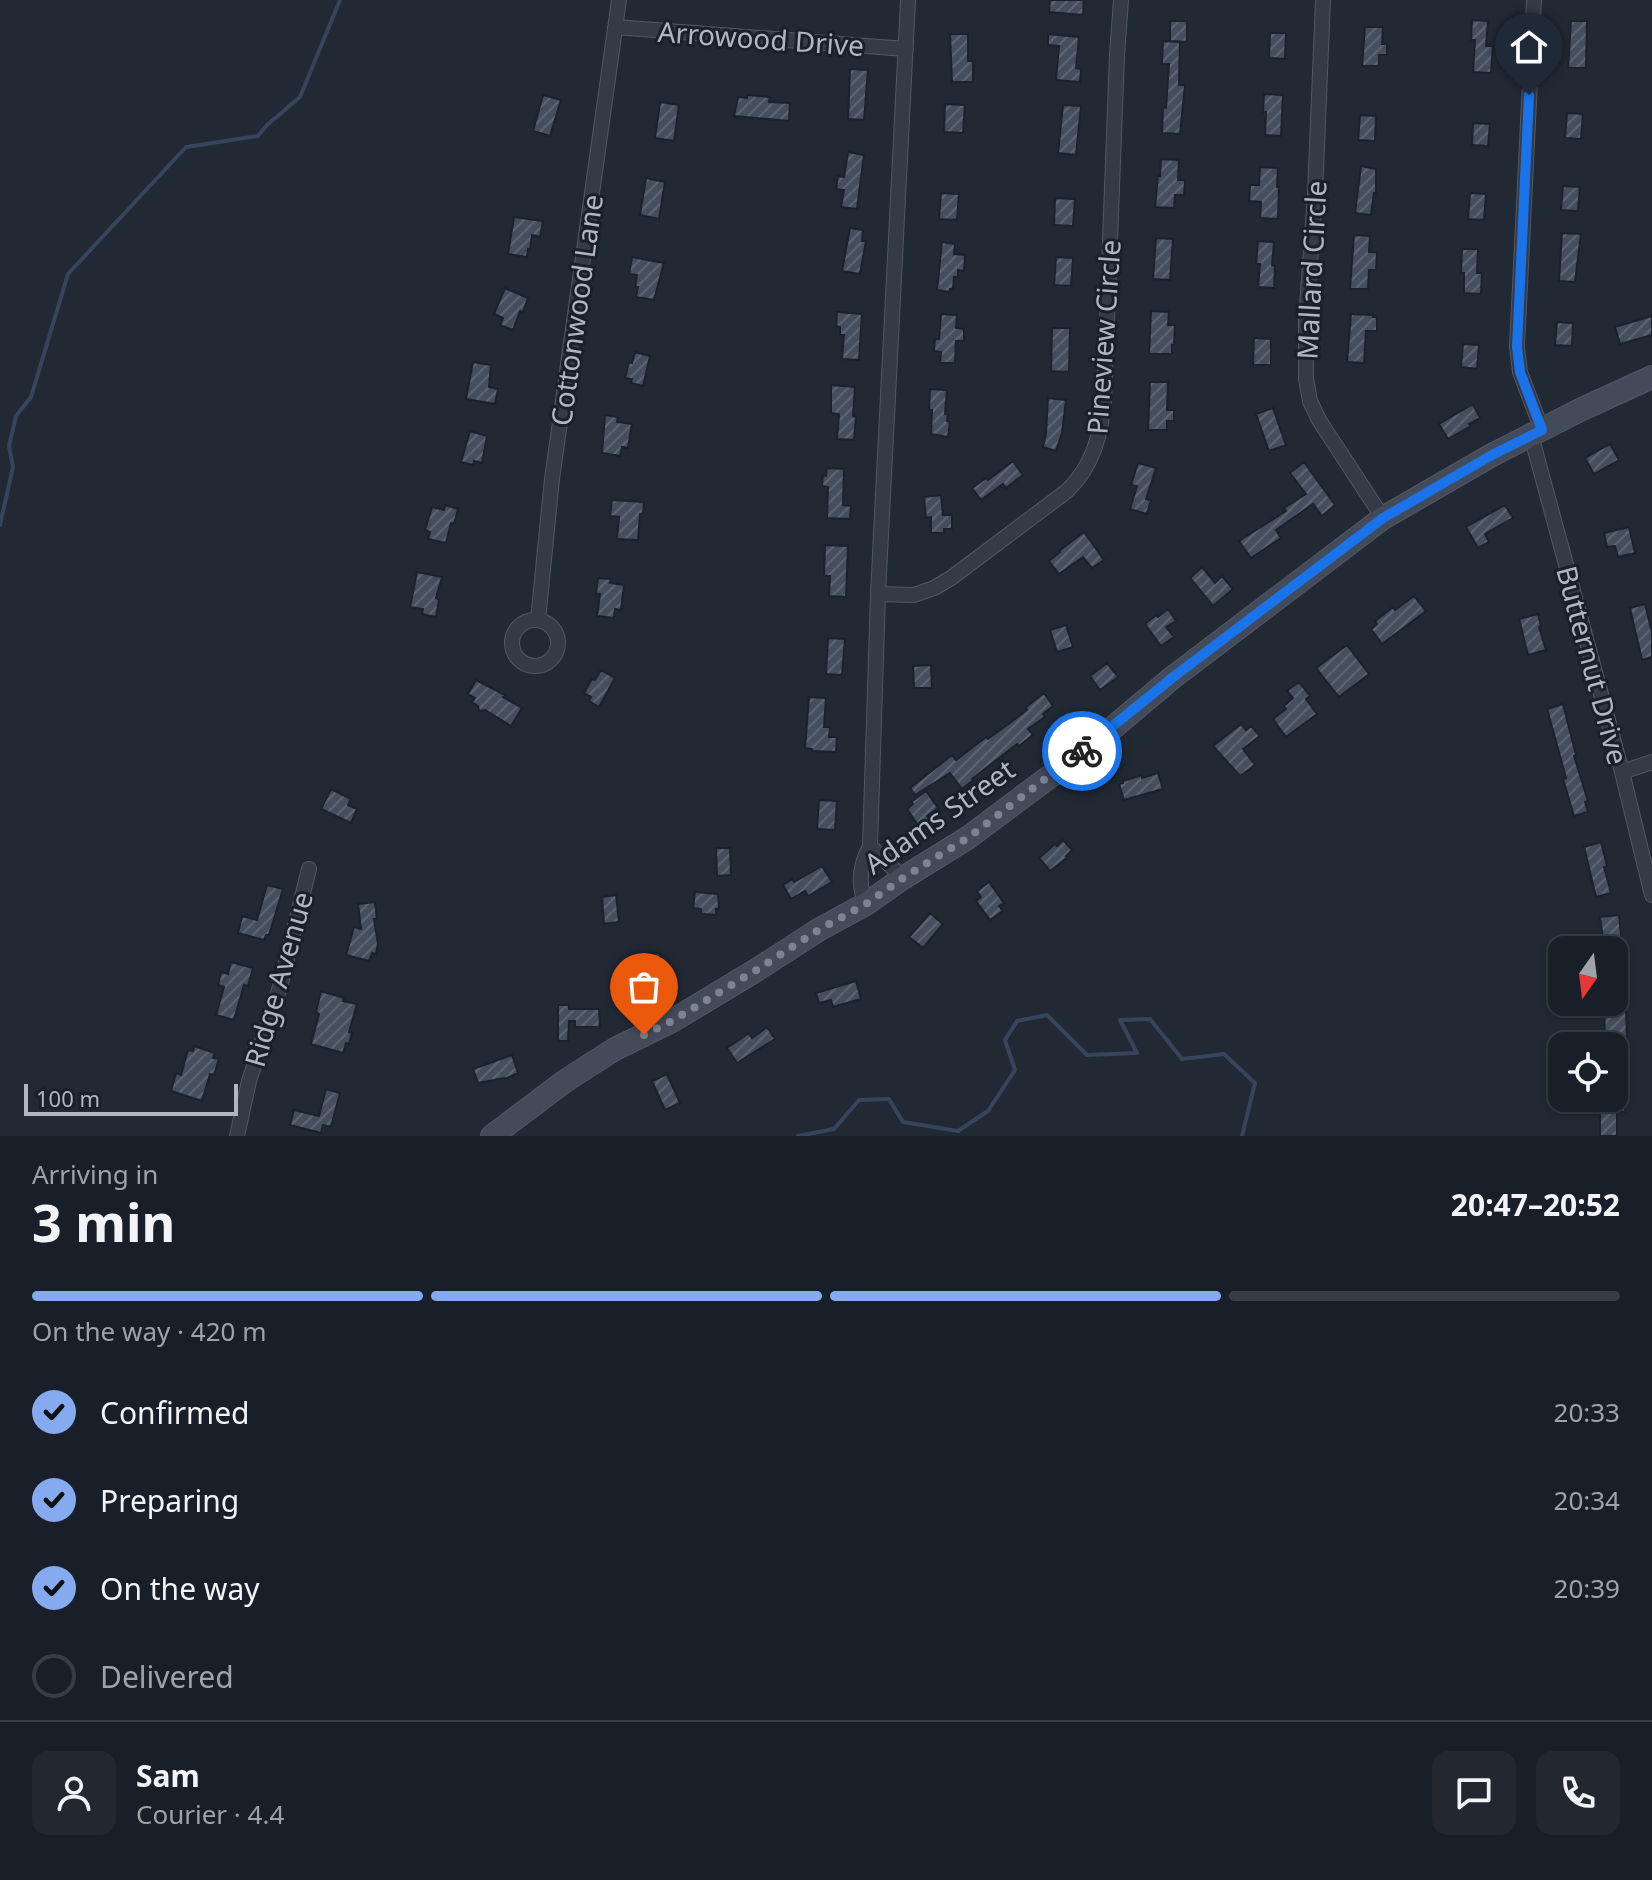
<!DOCTYPE html>
<html lang="en">
<head>
<meta charset="utf-8">
<style>
  :root { --surface:#191f28; --page:#222730; --text:#f1f3f6; --muted:#9fa2a8; --line:#373d45; --accent:#86aaf0 }
  body { margin:0; font-family:"Noto Sans",sans-serif; background:var(--page); color:var(--text); height:100vh; display:flex; flex-direction:column; font-size:30px; white-space:nowrap }
  * { box-sizing:border-box; margin:0 }
  p { font-size:26px; color:var(--muted) }
  .icon { flex:none; width:44px; height:44px; fill:none; stroke:currentColor; stroke-width:2; stroke-linecap:round; stroke-linejoin:round }
  .map { position:relative; height:1136px; overflow:hidden }
  .drawer { display:flex; flex-direction:column; background:var(--surface); flex:1 }
  .drawer>* { flex:none }
  .needle { width:52px; rotate:194deg }
  .controls { position:absolute; left:1548px; top:936px; display:grid; gap:16px }
  .controls a { display:grid; place-items:center; width:80px; height:80px; border-radius:16px; background:var(--surface); box-shadow:0 2px 6px #0004,0 0 0 2px var(--line); font-size:40px }
  .scale { position:absolute; left:24px; bottom:20px; width:214px; box-sizing:border-box; padding-left:8px; border:4px solid #afb5c3; border-top:0; font-size:22px; line-height:28px; white-space:nowrap; color:#afb5c3; -webkit-text-stroke:6px #1a202b; paint-order:stroke }
  .pin { position:absolute; display:grid; place-items:center; width:68px; height:68px; color:#fff; margin:-82px -34px; border-radius:50% 50% 50% 0; rotate:-45deg; box-shadow:0 0 8px #0007 }
  .pin .icon { rotate:45deg }
  .courier { position:absolute; display:grid; place-items:center; width:80px; height:80px; margin:-40px; border:6px solid #1a73e8; border-radius:50%; background:#fff; color:#222; box-shadow:0 2px 10px #0007 }
  .overview em { font-style:normal; font-weight:700 }
  .overview div { display:flex; flex-direction:column-reverse }
  .overview { display:flex; align-items:center; justify-content:space-between; height:136px; padding:0 32px }
  h1 { font-size:52px; font-weight:700; line-height:60px }
  .bar { display:grid; grid-template-columns:repeat(4,1fr); gap:12px 8px; align-content:center; height:96px; padding:0 32px }
  .bar i { height:10px; border-radius:6px; background:var(--line) }
  .bar .current { background:var(--accent) }
  .bar p { grid-column:span 4 }
  .line { display:flex; align-items:center; gap:20px; padding:0 32px; border-top:2px solid var(--line) }
  .line div { flex:1 }
  .round { display:grid; place-items:center; flex:none; width:84px; height:84px; border-radius:16px; background:var(--page) }
  ol { padding:0 32px; list-style:none }
  li { display:flex; align-items:center; gap:24px; height:88px }
  li p { margin-inline-start:auto }
  li .icon { padding:8px; border-radius:50%; background:var(--accent); color:#111; stroke-width:4 }
  li:last-child { color:var(--muted) }
  li i { width:44px; height:44px; border:4px solid var(--line); border-radius:50% }
  .map>svg:first-child { display:block }
</style>
</head>
<body>
<div class="map">
<svg width="1652" height="1136" viewBox="0 0 1652 1136">
  <defs>
    <pattern id="building-hatch" width="6" height="6" patternUnits="userSpaceOnUse" patternTransform="scale(2)"><rect width="6" height="6" fill="#444e5d"/><path d="M-1 1l2-2M0 6l6-6M5 7l2-2" fill="none" stroke="#5c6573"/></pattern>
  </defs>
  <rect width="100%" height="100%" fill="#212935"/>
  <g fill="none" stroke-linecap="round" stroke-linejoin="round">
    <!-- stream -->
    <path stroke="#36445c" stroke-width="4" d="M0 525 13 467 9 446 16 416 31 397 68 274 186 147 258 136 267 125 300 97 340 0
      M798 1136 834 1129 859 1100 889 1099 903 1122 958 1131 988 1111 1015 1070 1005 1040 1017 1021 1047 1015 1087 1055 1137 1053 1120 1020 1150 1019 1182 1059 1224 1054 1255 1083 1242 1136"/>
  </g>
  <!-- building -->
  <path fill="url(#building-hatch)" stroke="#1c222d" stroke-width="2" d="M1050 0H1084L1083 15 1049 12Z
    M1472 20 1488 21 1486 46H1493L1491 73 1473 72 1475 40H1471Z
    M1170 21H1187V42L1170 41Z
    M1571 21H1587L1586 68H1568Z
    M1365 27H1383L1382 44H1387V55H1379V66H1362Z
    M1270 33H1286L1285 59 1269 58Z
    M950 34H968V61H973V82H952Z
    M1048 34 1079 37 1076 68 1081 69 1080 82 1056 80 1059 46 1048 45Z
    M1163 41 1180 42 1179 85H1185L1180 134 1162 133 1163 107 1166 108 1169 64H1162Z
    M850 69 868 70 864 120 848 119Z
    M1264 94 1283 95 1281 136 1265 135 1266 112H1263Z
    M543 95 561 100 550 136 533 131Z
    M747 95 770 97 769 102 790 103 789 121 734 116 738 97 747 98Z
    M660 102 679 105 674 141 655 138Z
    M945 104 965 105 963 133 944 132Z
    M1063 105 1081 106 1076 155 1058 153Z
    M1567 113 1583 114 1581 139 1565 138Z
    M1360 115 1376 116 1375 141 1358 140Z
    M1473 123 1490 124 1488 146 1472 145Z
    M848 152 864 155 857 209 841 207 844 190 836 189 838 176 844 177Z
    M1161 159 1179 160 1178 180H1185L1184 195H1175L1174 208 1155 207 1158 175 1160 176Z
    M1361 166 1376 169V193H1374L1371 215 1355 213Z
    M1260 167 1278 168 1277 187H1279L1278 219 1260 218 1261 202 1249 201 1250 185H1259Z
    M646 178 665 182 659 219 640 215Z
    M1563 186 1580 187 1578 211 1561 210Z
    M941 193 959 194 957 220 939 219Z
    M1470 193 1486 194 1484 220 1468 219Z
    M1055 198 1075 199 1073 226 1054 225Z
    M514 217 543 221 540 237 532 235 530 250 528 249 527 257 508 254Z
    M850 228 863 230 862 241H866L860 274 842 271Z
    M1562 233 1581 234 1575 282 1559 281Z
    M1354 235 1370 236 1369 252H1377L1376 270H1369L1368 289H1350Z
    M1156 238 1173 239 1170 280 1153 279Z
    M1258 241 1274 242 1272 265 1275 266 1274 288 1258 287 1260 264H1256Z
    M942 242 955 244 954 254 965 255 964 271 958 270V277H954L953 289H950V292L937 290Z
    M1462 249H1478L1477 273H1482L1481 294 1464 293V273H1461Z
    M632 257 664 263 654 300 636 297 638 287H635L637 275 629 274Z
    M1056 257 1073 258 1071 286 1054 285Z
    M505 288 528 298 523 312 520 311 513 330 500 325 503 318 494 314Z
    M1151 311 1169 312 1168 325H1175L1174 345H1172V354H1149Z
    M837 312 862 314 859 360 842 359 844 335H840V327L836 326Z
    M941 314 957 315 956 328 964 329V341H956L955 363H940L941 352 934 351 935 339H939Z
    M1351 314 1373 315V317H1377V331H1366L1364 363 1347 362Z
    M1652 316V335L1620 344 1615 327Z
    M1557 322 1573 323 1572 346 1555 345Z
    M1052 328H1070L1069 372 1051 371Z
    M1254 338 1271 339V365H1253Z
    M1463 344 1479 345 1477 369 1461 367Z
    M635 352 650 356 643 386 631 383 632 379 625 378 629 362 632 363Z
    M473 362 491 365 489 387 498 389 495 404 466 399Z
    M1150 382H1168L1167 410H1174V421H1167V430H1148Z
    M831 385 855 387 853 416 856 417 854 440 837 439 839 414 831 413Z
    M930 389 947 390 945 414H948L947 421 950 422 948 437 931 434 932 410H929Z
    M1048 398 1066 400 1062 433 1056 451 1043 447 1046 433Z
    M1473 404 1480 418 1469 424 1471 426 1448 439 1439 424Z
    M1273 408 1286 445 1269 451 1256 414Z
    M605 415 618 417 617 422 632 424 628 448 622 447 620 456 602 453Z
    M470 431 487 436 482 463 474 461 473 465 461 462Z
    M1610 444 1619 460 1594 474 1585 458Z
    M1013 461 1023 475 1006 488 1003 484 981 500 972 488 986 478 988 480Z
    M1304 462 1335 505 1322 516 1313 504 1276 530 1281 538 1251 558 1239 541 1286 511 1284 508 1306 494 1290 473Z
    M1138 463 1156 468 1146 499 1151 500 1147 514 1130 509 1137 486 1131 485Z
    M827 468 844 469 843 505 851 506 850 519 827 518 828 487 822 486 823 475 826 476Z
    M941 495 943 515H952V529H944V533H931V517L926 518 924 497Z
    M612 500 644 502 643 514H640L638 540 617 539 619 517 610 516Z
    M445 505 458 509 454 524 451 523 446 543 428 539 430 532 425 530 432 507 444 510Z
    M1505 505 1513 518 1485 534 1489 542 1478 548 1466 527Z
    M1629 527 1635 553 1618 557 1615 546 1607 547 1604 533Z
    M1084 532 1104 560 1092 568 1083 557 1059 574 1049 561 1060 552 1059 551Z
    M825 545 848 546 846 597 829 596 830 576H824Z
    M1202 567 1215 583 1222 576 1233 589 1213 606 1190 578Z
    M417 572 442 577 436 598 439 600 436 617 422 614 423 609 410 607Z
    M598 578 611 579 610 583 624 585 621 610 615 609 614 618 597 616 600 594H596Z
    M1414 596 1426 611 1382 644 1371 629 1377 624 1375 621 1393 607 1395 610Z
    M1645 604 1652 632V657L1642 660 1630 608Z
    M1168 609 1176 621 1166 627 1174 637 1161 646 1145 624 1156 615 1158 617Z
    M1538 614 1541 626 1539 627 1546 650 1528 655 1519 619Z
    M1066 625 1073 647 1057 652 1050 630Z
    M828 638 845 639 842 675 826 674Z
    M1347 645 1369 674 1339 697 1316 668Z
    M1107 663 1118 677 1100 690 1090 676Z
    M931 665 932 688H914L913 666Z
    M601 670 615 678 599 707 589 701 591 697 584 693 592 679 595 680Z
    M476 680 505 695 503 697 522 708 511 726 485 710 479 711 478 706 472 702 475 698 468 694Z
    M1299 682 1310 696 1306 699 1317 714 1286 737 1273 719 1286 709 1284 706 1293 698 1287 691Z
    M1044 693 1053 706 1043 714 1045 717 1028 729 1033 735 1019 746 1017 744 972 779 973 780 962 789 950 773 915 795 910 788 952 755 956 760 986 737 988 739 1027 710 1026 707Z
    M809 697 826 698 824 727H830L829 737H837L836 752 812 751V749L805 748Z
    M1563 704 1576 755 1574 756 1588 801 1585 802 1588 812 1574 816 1563 779 1566 778 1547 709Z
    M1241 724 1246 730 1251 726 1260 736 1243 749 1255 765 1240 776 1213 746Z
    M1158 773 1163 789 1124 800 1119 784 1123 783V781L1142 775V778Z
    M331 789 351 799 348 805 357 809 351 823 321 809Z
    M926 791 938 808 927 816 930 820 920 828 907 809 913 804 911 802Z
    M819 800 837 801 835 830 817 829Z
    M1063 840 1072 850 1066 856 1068 857 1050 871 1039 858 1055 844 1057 846Z
    M1601 842 1607 866 1604 867 1611 893 1596 897 1584 847Z
    M716 848H730L731 875 717 876Z
    M822 866 832 882 808 896 805 891 791 899 783 885 792 879 794 882Z
    M989 882 1004 903 999 906 1003 911 990 920 976 901 981 897 977 891Z
    M267 885 283 889 269 935H266L264 940 238 933 242 916 257 920Z
    M695 892 718 894 719 909H716V915L701 914V909L693 908Z
    M616 895 619 922 604 924 602 897Z
    M375 902 377 919H374L378 944 376 954 372 953 369 961 346 955 354 927 361 929 358 904Z
    M930 913 943 924 923 948 909 937Z
    M1619 915 1622 944 1604 946 1600 917Z
    M660 953 663 981H660L661 988 644 989 642 955Z
    M231 962 253 968 248 986 244 985 234 1020 216 1015 224 987 218 985 221 972 228 974Z
    M856 981 861 999 833 1007 831 1000 819 1003 816 993Z
    M321 991 344 998 343 1001 357 1004 349 1032 352 1033 349 1044 346 1043 343 1053 311 1044 319 1014 316 1012Z
    M558 1005H569V1009H599L600 1027H575V1021H569L568 1041H558Z
    M1626 1008 1627 1039H1605L1604 1009Z
    M767 1027 775 1039 737 1063 727 1048 749 1033 752 1038Z
    M194 1046 215 1053 213 1058 219 1059 214 1075 210 1074 202 1101 171 1091 176 1073 181 1075 188 1050 193 1051Z
    M512 1055 518 1073 505 1079 504 1078 478 1083 473 1069Z
    M667 1074 680 1103 665 1110 652 1081Z
    M326 1089 340 1093 331 1127 323 1125 321 1133 290 1125 294 1110 319 1116Z
    M1614 1096 1626 1097 1625 1112H1617V1136H1600V1101H1604V1098H1614Z"/>
  <g fill="none" stroke-linecap="round" stroke-linejoin="round">
    <defs>
      <path id="street" d="M1323 0 1315 194 1306 320V379L1310 401 1319 420 1383 518
        M1534 0 1517 347 1520 372 1542 430
        M615 27 906 49
        M1531 435 1622 772 1652 895
        M878 594 914 595 934 588 951 578 1067 491C1093 466 1101 435 1104 400L1117 55 1121 0
        M538 620 552 479 619 0
        M512 643a23 23 0 1 1 46 0a23 23 0 1 1-46 0Z
        M1622 772 1652 762
        M870 846 903 878
        M866 904C857 884 860 865 870 846L878 594 908 0
        M237 1136 249 1081 280 987 309 869"/>
      <path id="secondary" d="M492 1136 565 1081 615 1049 672 1021 758 969 820 929 866 904 903 878 969 837 1096 742 1172 678 1383 518 1492 455 1580 410 1652 377"/>
    </defs>
    <!-- street casing -->
    <use href="#street" stroke="#525864" stroke-width="16"/>
    <!-- secondary casing -->
    <use href="#secondary" stroke="#525864" stroke-width="24"/>
    <!-- street -->
    <use href="#street" stroke="#343b46" stroke-width="14"/>
    <!-- secondary -->
    <use href="#secondary" stroke="#434a59" stroke-width="22"/>
  </g>
  <g fill="none" stroke-linecap="round" stroke-linejoin="round">
    <!-- done -->
    <path stroke="#7d8491" stroke-width="8" stroke-dasharray="0 14.4" d="M644 1035 672 1021 758 969 820 929 866 904 903 878 969 837 1082 751"/>
    <!-- route -->
    <path stroke="#1a73e8" stroke-width="10" d="M1082 751 1172 678 1383 518 1492 455 1542 430 1520 372 1517 347 1529 95"/>
  </g>
  <g text-anchor="middle" dominant-baseline="central" stroke-width="6" stroke-linejoin="round" paint-order="stroke">
    <!-- street labels -->
    <g font-size="28" fill="#afb5c3" stroke="#1a202b">
      <text transform="translate(761 38) rotate(4)">Arrowood Drive</text>
      <text transform="translate(1311 270) rotate(-87)">Mallard Circle</text>
      <text transform="translate(576 310) rotate(-82)">Cottonwood Lane</text>
      <text transform="translate(1103 337) rotate(-86)">Pineview Circle</text>
      <text transform="translate(1593 665) rotate(75)">Butternut Drive</text>
      <text transform="translate(939 816) rotate(-35)">Adams Street</text>
      <text transform="translate(278 979) rotate(-74)">Ridge Avenue</text>
    </g>
  </g>
</svg>
<div class="controls">
<a><svg class="needle" viewBox="-14 -14 28 28"><path d="M0-13l5 13h-10z" fill="#e53935"/><path d="M0 13l5-13h-10z" fill="#9fa2a8"/></svg></a>
<a><svg class="icon" aria-label="locate" viewBox="0 0 24 24"><circle cx="12" cy="12" r="6"/><path d="M12 2v4M12 18v4M2 12h4M18 12h4"/></svg></a>
</div>
<div class="scale">100 m</div>
<div class="pin" style="left:644px;top:1035px;background:#ea580c"><svg class="icon" aria-label="bag" viewBox="0 0 24 24"><path d="M5 8h14l-1 12H6zM9 8a3 3 0 0 1 6 0"/></svg></div>
<div class="pin" style="left:1529px;top:95px;background:#1f2937"><svg class="icon" aria-label="home" viewBox="0 0 24 24"><path d="M3 11l9-7 9 7M6 9v11h12V9"/></svg></div>
<div class="courier" style="left:1082px;top:751px"><svg class="icon" aria-label="bike" viewBox="0 0 24 24"><circle cx="6" cy="16" r="4"/><circle cx="18" cy="16" r="4"/><path d="M6 16l4-8h5l3 8M10 8l3 8H6M13 5h3"/></svg></div>
</div>
<section class="drawer">
<div class="overview"><div><h1>3 min</h1><p>Arriving in</p></div><em>20:47–20:52</em></div>
<div class="bar"><i class="current"></i><i class="current"></i><i class="current"></i><i></i><p>On the way · 420 m</p></div>
<ol>
<li><svg class="icon" aria-label="check" viewBox="0 0 24 24"><path d="M5 12l5 5 9-10"/></svg>Confirmed<p>20:33</p></li>
<li><svg class="icon" aria-label="check" viewBox="0 0 24 24"><path d="M5 12l5 5 9-10"/></svg>Preparing<p>20:34</p></li>
<li><svg class="icon" aria-label="check" viewBox="0 0 24 24"><path d="M5 12l5 5 9-10"/></svg>On the way<p>20:39</p></li>
<li><i></i>Delivered</li>
</ol>
<div class="line" style="height:144px"><a class="round"><svg class="icon" aria-label="person" viewBox="0 0 24 24"><circle cx="12" cy="8" r="4"/><path d="M4 21q1-7 8-7t8 7"/></svg></a><div><b>Sam</b><p>Courier · 4.4</p></div><a class="round"><svg class="icon" aria-label="chat" viewBox="0 0 24 24"><path d="M4 5h16v11H9l-5 4z"/></svg></a><a class="round"><svg class="icon" aria-label="phone" viewBox="0 0 24 24"><path d="M5 4h4l2 5-3 2q2 4 5 5l2-3 5 2v4C11 20 4 13 5 4z"/></svg></a></div>
</section>
</body>
</html>
